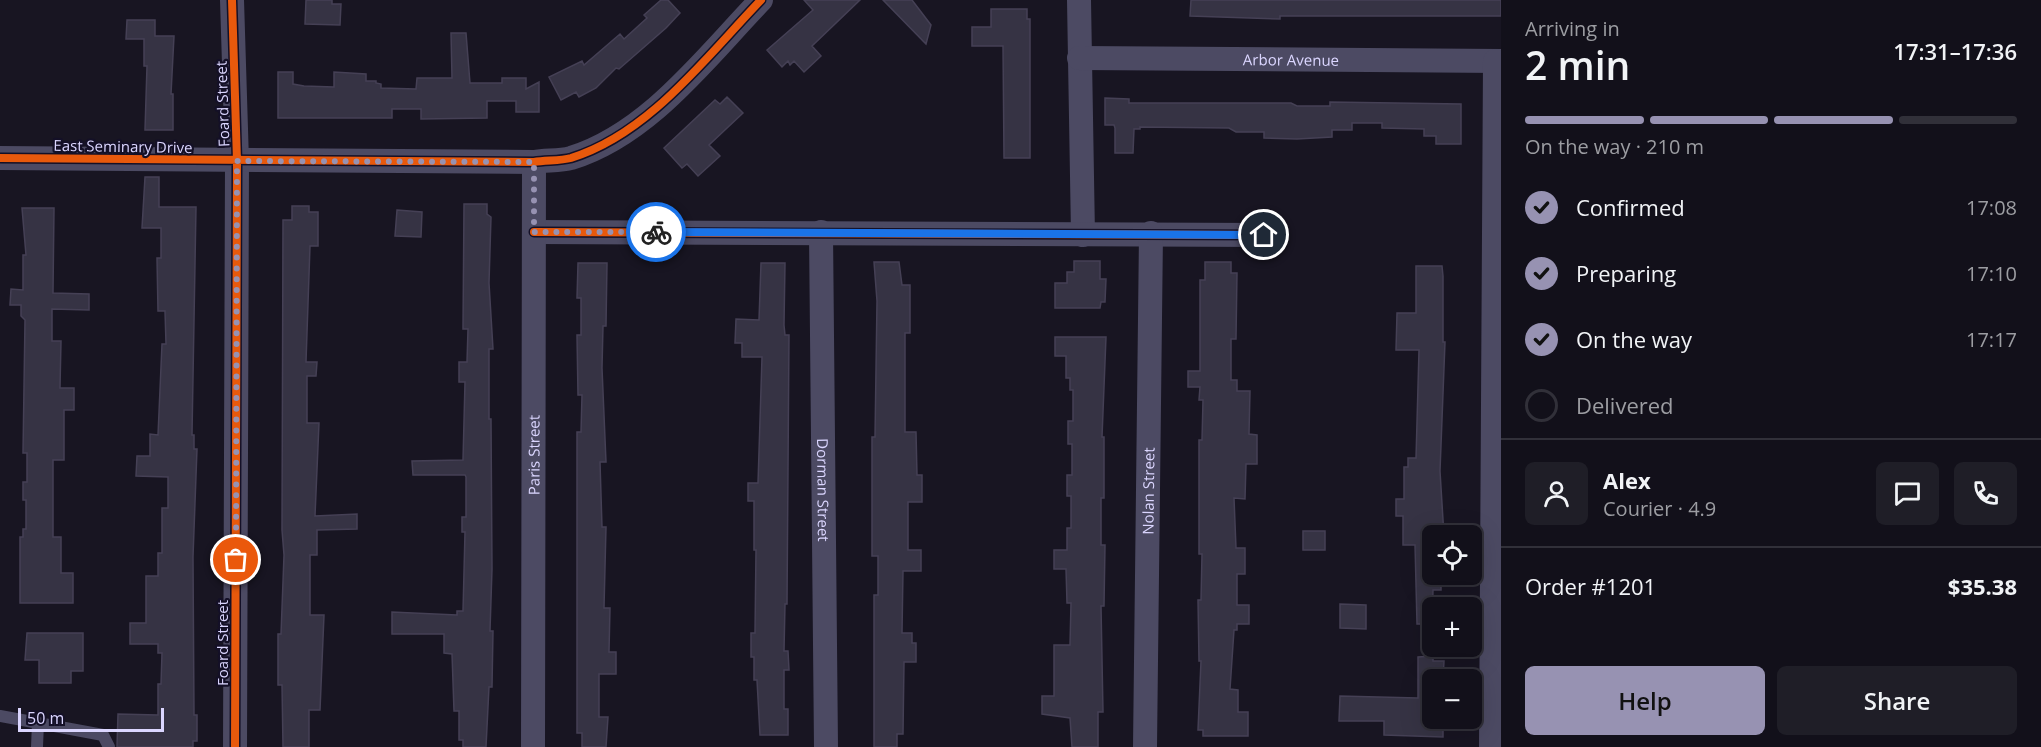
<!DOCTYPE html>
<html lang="en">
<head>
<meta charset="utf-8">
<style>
  :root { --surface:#12101a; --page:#1f1e27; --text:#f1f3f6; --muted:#9c9da2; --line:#313039; --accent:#9792b2 }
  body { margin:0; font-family:"Open Sans",sans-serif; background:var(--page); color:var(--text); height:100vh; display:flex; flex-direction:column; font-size:22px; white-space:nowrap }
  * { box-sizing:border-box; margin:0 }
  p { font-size:20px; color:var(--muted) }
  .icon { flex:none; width:33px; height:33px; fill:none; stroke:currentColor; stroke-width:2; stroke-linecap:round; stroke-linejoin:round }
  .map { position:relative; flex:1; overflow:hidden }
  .sheet { display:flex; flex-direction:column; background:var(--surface); width:540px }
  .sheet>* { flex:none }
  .buttons { position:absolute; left:1422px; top:525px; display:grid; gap:12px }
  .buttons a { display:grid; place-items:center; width:60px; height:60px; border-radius:9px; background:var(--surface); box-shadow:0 6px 24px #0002,0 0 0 2px var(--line); font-size:30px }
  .scale { position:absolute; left:18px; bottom:15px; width:146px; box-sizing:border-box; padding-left:6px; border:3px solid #dbd6ff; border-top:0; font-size:16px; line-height:21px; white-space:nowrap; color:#dbd6ff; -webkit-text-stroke:4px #141027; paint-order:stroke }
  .pin { position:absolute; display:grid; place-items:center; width:51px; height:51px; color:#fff; margin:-26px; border:3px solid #fff; border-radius:50%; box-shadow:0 2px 6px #0007 }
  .courier { position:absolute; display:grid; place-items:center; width:60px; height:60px; margin:-30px; border:4px solid #1a73e8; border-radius:50%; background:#fff; color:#222; box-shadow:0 2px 8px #0007 }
  .summary em { font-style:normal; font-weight:600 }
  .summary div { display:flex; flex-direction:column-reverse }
  .summary { display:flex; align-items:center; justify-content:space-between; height:102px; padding:0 24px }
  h1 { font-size:39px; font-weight:600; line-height:45px }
  .bar { display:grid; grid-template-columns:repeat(4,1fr); gap:9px 6px; align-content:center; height:72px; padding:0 24px }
  .bar i { height:8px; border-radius:4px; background:var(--line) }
  .bar .active { background:var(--accent) }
  .bar p { grid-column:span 4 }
  .line { display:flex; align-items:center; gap:15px; padding:0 24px; border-top:2px solid var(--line) }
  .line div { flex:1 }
  .round { display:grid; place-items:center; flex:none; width:63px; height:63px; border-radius:9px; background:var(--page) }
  ol { padding:0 24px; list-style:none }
  li { display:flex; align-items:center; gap:18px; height:66px }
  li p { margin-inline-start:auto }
  li .icon { padding:6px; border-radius:50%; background:var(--accent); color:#111; stroke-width:4 }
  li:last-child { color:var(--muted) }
  li i { width:33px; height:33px; border:3px solid var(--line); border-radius:50% }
  .primary-button { display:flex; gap:12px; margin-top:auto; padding:12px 24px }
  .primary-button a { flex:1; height:69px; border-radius:9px; background:var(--accent); color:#111; font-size:24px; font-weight:600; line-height:69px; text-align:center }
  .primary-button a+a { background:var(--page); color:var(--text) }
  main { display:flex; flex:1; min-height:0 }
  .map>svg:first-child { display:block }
</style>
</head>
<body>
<main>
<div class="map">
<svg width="1501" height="747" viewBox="0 0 1501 747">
  <rect width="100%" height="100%" fill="#181522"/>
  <!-- building -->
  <path fill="#363344" stroke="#454055" stroke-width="1.5" d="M306 0H332V4H341L340 25 305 24Z
    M661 0H668L680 13 666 28 619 69 616 68 596 88 579 97 576 92 561 100 549 77 582 61 584 65 620 34 624 39 647 18 644 15Z
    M804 0H860L812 46 821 56 804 72 794 61 790 65 788 61 782 67 767 50 813 10Z
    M883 0H912L931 25 926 44Z
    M1191 0H1501V16H1280V19L1190 16Z
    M991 9H1027V19H1030V158H1004L1003 46H972V27H991Z
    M127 20H155V36H174L171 94H173V130H145L147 66H144V39H126Z
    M451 33H466L470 83H502V78H526V89L539 82V112H516V101H487V118L421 119V109H392V118H278V72H293V84L304 86 334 87V72L366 74V81H376V83L381 84V88L416 89 417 78H452Z
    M727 97 743 113 709 145 720 156 698 176 687 164 682 168 664 148 715 100 720 104Z
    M1105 98 1129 99V103H1291L1297 106H1330V102L1461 104V144H1436V136H1424V129L1382 128V123H1352V130H1332V137L1297 139 1264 138V132H1236L1229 128 1140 127V129H1134L1133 153H1115V128L1114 125H1105Z
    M145 177H159V207H196L192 435H194V449H197L193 557 194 715H197V741H193V747H117L118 714 158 715V684H161L162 653H158V644H130V623H146V576H158V553H162V508H168V477L136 476 137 456H150V434L158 435 162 344H166L165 311H158L157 258H161V228H142Z
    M464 204H487V214L491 217 489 283 493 349H489V419H491L492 569 490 631H493L492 687H489L486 747H463V740H459V711H454L452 654 444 653V634H392V612L457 615V611H463L465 532H462V517H466V477L465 475H413L412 461 463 460 465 382H459V362H467L468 329H463Z
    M292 206H309V212H318V246H310L306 362H317L316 376H307V423H319L315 516 357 514V529L317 530V555H310V615H324L320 710H309V747H283L282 685H278V634H281L284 555 282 530 283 220H292Z
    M22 208H54L53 293 89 294V310L52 309V341H61L60 388H74V410H64V460H53V537H61V573H73V603H20V537H23V529H26V500H23V482H27V453H23L25 320 21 316V305H10L11 289 23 290V255H26Z
    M397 210 422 212 421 237 395 236Z
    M1074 261H1100V279H1106L1105 302H1101L1100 308H1055V283H1067V272H1074Z
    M874 262H899L902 285H910V333H905V432H916L917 475H922V502H908V550H921V571H903L902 633H912V643H916V662H904L903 734H897V747H874V595H878V556H872V437H875L877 301Z
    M1205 262H1231V273H1237L1236 339H1231V380H1237V391H1250L1249 434 1257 435V464H1246L1245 499 1234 498 1236 548H1245V574H1237V605H1249V624H1237V630H1234L1230 689 1238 690V712H1248V736H1203V730H1198L1201 661H1199L1198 600H1201L1202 554H1199V440H1202L1203 400H1199L1200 387H1188V371H1200V280H1205Z
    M578 263H607L606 326H603L602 368 606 462H600L602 527H606L604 608H610L609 652H616V674H599V717H608L606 747H582V733H577V432H581L582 395H578L577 335H581V298H577Z
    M761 263H785L784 325 785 335H789L787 604H785L784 651H788L789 670H784V709H788V735H760L757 680H754V657H751V633H755L756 550H754V501H748V483H758L762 357H742V343H735L736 319 759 320Z
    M1416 266H1442L1443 276V342H1445L1440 471 1444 536H1432V574H1441V590H1433L1432 624H1417L1415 545H1403V516H1396V499H1404V467H1408V458H1416L1419 350H1396L1397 313H1416Z
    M1055 337H1106L1102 437H1104V498H1101V545H1105L1104 606H1101L1103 712H1098V747H1072L1070 718 1042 714V696H1054V645H1070L1071 603H1067L1066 569H1054V550H1067V528H1071V496H1067V475H1072V444H1068V421H1073V390H1070V378H1066V356H1055Z
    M1303 531H1325V550H1303Z
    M1340 604 1366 605V629L1340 628Z
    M27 633H83V671H71V683H39V660H25Z
    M1433 656V661H1444L1443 680H1432V718H1443V737L1384 735V721H1339L1340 696 1418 698V657Z"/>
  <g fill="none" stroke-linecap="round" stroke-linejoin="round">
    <!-- service -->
    <path stroke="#4c4a63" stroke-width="12" d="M0 716 103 735 109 747
      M37 747 38 723"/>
    <!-- minor -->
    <g stroke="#4c4a63" stroke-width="24">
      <path d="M232 0 237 161 235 747"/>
      <path d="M1079 0 1083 235"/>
      <path id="s1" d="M1079 58 1501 61"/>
      <path d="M0 158 534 162C546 160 560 161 571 158 649 134 706 57 761 0"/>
      <path d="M534 232 1264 235"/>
      <path id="s2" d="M821 232 826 747"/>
      <path id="s3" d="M533 747 534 162"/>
      <path id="s4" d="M1145 747 1151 233"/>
      <path d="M1491 747 1495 61"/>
    </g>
    <defs>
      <path id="cycleway" d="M232 0 237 161 235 747
        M0 158 534 162C546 160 560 161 571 158 649 134 706 57 761 0
        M534 232 1264 235"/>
    </defs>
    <!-- cycleway casing -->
    <use href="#cycleway" stroke="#141027" stroke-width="11"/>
    <!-- cycleway -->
    <use href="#cycleway" stroke="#e8590c" stroke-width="8"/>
  </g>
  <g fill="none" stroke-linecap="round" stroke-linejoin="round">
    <!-- done -->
    <path stroke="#9792b2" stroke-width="6" stroke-dasharray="0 10.8" d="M236 560 237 161 534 162V232H656"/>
    <!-- route -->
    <path stroke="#1a73e8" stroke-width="8" d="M656 232 1264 235"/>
  </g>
  <g text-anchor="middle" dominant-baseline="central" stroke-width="4.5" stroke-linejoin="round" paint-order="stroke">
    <!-- street labels -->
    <g font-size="15" fill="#dbd6ff" stroke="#141027">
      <text stroke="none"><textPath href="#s1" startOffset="212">Arbor Avenue</textPath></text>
      <text transform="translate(222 104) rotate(-92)">Foard Street</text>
      <text transform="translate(123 146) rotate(1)">East Seminary Drive</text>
      <text stroke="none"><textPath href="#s3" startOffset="292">Paris Street</textPath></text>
      <text stroke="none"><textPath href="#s2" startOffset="258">Dorman Street</textPath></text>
      <text stroke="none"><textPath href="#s4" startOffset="256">Nolan Street</textPath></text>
      <text transform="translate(222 643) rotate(-90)">Foard Street</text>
    </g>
  </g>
</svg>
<div class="buttons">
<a><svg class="icon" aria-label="locate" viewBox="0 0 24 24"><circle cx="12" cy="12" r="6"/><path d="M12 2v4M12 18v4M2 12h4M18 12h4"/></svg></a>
<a>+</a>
<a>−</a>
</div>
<div class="scale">50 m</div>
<div class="pin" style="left:236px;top:560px;background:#ea580c"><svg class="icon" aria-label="bag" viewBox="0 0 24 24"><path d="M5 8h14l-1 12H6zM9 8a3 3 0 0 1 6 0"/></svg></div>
<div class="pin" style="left:1264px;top:235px;background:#1f2937"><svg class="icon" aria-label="home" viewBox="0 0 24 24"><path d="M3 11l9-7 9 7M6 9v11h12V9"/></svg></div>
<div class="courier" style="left:656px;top:232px"><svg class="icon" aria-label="bike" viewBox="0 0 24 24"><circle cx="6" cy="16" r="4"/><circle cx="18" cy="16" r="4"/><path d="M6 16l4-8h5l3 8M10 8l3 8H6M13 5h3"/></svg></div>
</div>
<section class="sheet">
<div class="summary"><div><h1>2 min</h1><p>Arriving in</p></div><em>17:31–17:36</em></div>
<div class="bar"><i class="active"></i><i class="active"></i><i class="active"></i><i></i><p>On the way · 210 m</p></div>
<ol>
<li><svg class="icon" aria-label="check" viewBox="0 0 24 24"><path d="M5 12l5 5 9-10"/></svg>Confirmed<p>17:08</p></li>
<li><svg class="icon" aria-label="check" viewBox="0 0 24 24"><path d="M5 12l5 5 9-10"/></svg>Preparing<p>17:10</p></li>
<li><svg class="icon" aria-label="check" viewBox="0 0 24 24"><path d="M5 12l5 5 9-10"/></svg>On the way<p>17:17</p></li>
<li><i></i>Delivered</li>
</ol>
<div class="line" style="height:108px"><a class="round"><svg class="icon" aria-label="person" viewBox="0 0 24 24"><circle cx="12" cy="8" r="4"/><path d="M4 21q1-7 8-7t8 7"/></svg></a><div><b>Alex</b><p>Courier · 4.9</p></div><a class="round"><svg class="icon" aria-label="chat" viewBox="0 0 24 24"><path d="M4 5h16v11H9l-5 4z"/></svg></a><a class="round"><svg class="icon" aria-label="phone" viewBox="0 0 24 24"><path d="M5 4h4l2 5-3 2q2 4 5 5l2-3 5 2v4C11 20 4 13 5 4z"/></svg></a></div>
<div class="line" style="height:78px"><div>Order #1201</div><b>$35.38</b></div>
<div class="primary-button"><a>Help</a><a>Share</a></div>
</section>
</main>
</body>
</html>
